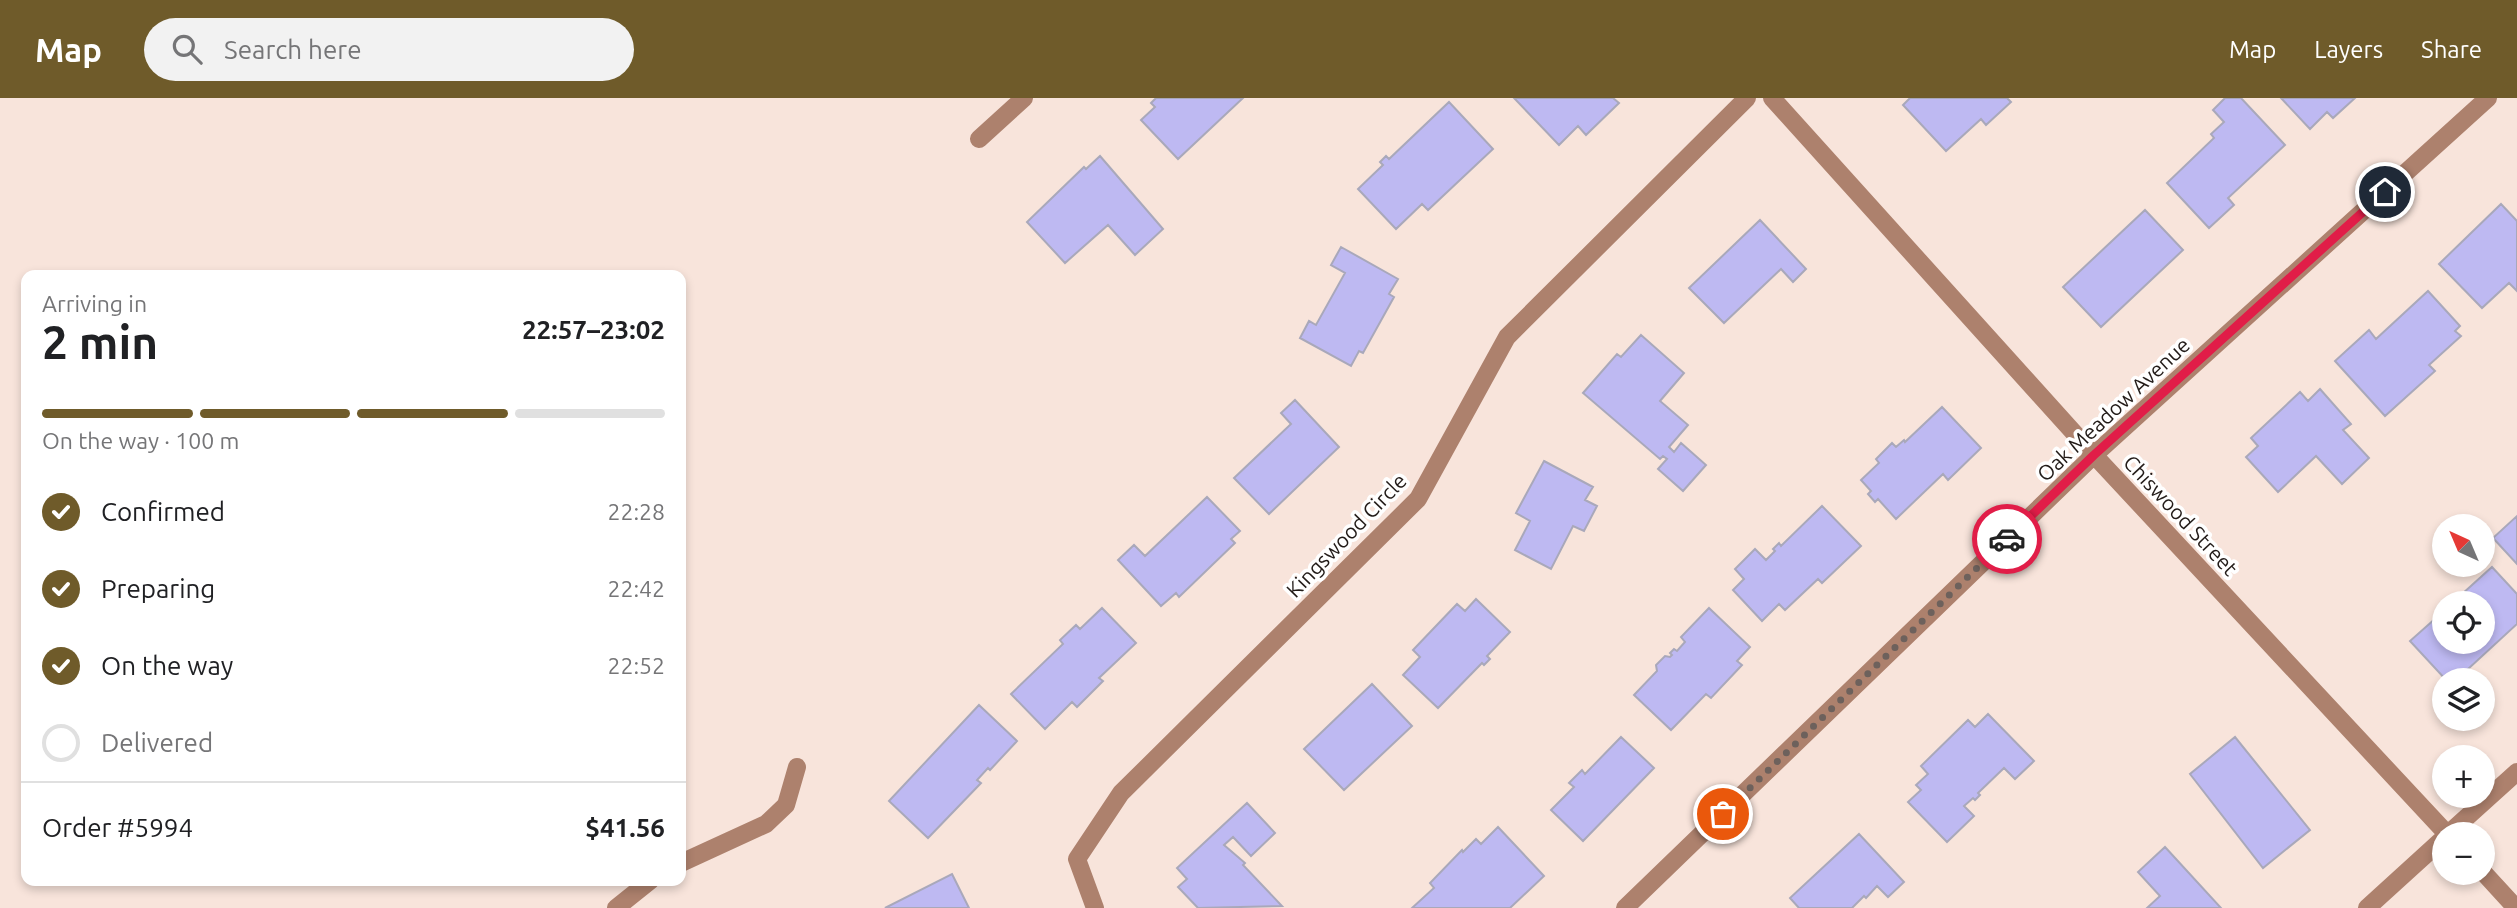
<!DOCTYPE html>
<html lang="en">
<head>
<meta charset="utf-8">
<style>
  :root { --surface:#fff; --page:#f2f2f2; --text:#202124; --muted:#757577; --line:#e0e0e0; --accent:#6f5b2a }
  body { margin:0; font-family:Ubuntu,sans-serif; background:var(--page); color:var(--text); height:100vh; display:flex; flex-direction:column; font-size:26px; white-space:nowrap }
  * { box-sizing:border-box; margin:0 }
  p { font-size:23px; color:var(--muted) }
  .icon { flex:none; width:38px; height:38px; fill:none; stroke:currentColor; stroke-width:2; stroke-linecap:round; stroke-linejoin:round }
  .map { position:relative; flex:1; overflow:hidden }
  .side { position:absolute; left:21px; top:172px; width:665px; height:616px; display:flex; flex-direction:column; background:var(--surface); border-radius:14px; box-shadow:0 4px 10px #0003 }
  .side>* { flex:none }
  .needle { width:46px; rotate:316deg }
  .buttons { position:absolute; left:2432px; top:416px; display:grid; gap:14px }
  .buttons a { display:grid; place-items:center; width:63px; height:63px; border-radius:50%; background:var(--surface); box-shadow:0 4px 10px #0003; font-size:35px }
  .pin { position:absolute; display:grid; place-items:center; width:60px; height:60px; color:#fff; margin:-30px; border:4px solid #fff; border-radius:50%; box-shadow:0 2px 7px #0007 }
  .courier { position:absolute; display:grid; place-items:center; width:70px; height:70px; margin:-35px; border:5px solid #e11d48; border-radius:50%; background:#fff; color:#222; box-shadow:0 2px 9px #0007 }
  .summary em { font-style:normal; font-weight:700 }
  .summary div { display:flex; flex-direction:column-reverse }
  .summary { display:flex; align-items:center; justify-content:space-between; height:119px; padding:0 21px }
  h1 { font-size:46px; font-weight:700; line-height:52px }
  .bar { display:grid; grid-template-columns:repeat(4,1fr); gap:10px 7px; align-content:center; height:84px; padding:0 21px }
  .bar i { height:9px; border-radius:5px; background:var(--line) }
  .bar .on { background:var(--accent) }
  .bar p { grid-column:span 4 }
  .line { display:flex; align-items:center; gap:18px; padding:0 21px; border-top:2px solid var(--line) }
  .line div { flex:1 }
  ol { padding:0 21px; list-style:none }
  li { display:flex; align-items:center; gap:21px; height:77px }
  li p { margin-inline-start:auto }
  li .icon { padding:7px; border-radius:50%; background:var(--accent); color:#fff; stroke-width:4 }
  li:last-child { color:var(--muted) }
  li i { width:38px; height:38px; border:4px solid var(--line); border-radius:50% }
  header { display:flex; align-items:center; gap:42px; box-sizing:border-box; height:98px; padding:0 35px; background:var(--accent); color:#fff }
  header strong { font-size:33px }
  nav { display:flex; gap:38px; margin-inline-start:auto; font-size:24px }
  .search { width:490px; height:63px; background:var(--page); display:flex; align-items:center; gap:18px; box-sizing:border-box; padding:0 24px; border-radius:38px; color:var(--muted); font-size:26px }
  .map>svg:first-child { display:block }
</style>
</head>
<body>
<header>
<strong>Map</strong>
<div class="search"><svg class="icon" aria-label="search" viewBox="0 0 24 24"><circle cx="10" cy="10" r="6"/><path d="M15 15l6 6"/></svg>Search here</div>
<nav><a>Map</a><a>Layers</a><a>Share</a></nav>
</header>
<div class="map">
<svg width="2517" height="810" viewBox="0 0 2517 810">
  <rect width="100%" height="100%" fill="#f8e4db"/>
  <!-- building -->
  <path fill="#beb9f2" stroke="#a9a8ba" stroke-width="2" d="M1156 0H1243L1178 61 1141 22 1155 9 1151 5Z
    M1514 0H1613L1619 5 1586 37 1578 28 1559 47Z
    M1910 0H2007L2011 4 1986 27 1981 21 1946 53 1903 7Z
    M2225 0H2241L2285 47 2228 100 2234 107 2209 130 2167 85 2214 40 2211 36 2224 24 2213 12Z
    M2281 0H2355L2333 20 2327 14 2310 31Z
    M1449 4 1493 51 1428 112 1422 106 1396 131 1358 91 1383 67 1380 64 1386 58 1389 61Z
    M1100 58 1163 131 1135 157 1108 127 1065 165 1027 124 1084 69 1086 71Z
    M2501 106 2517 123V193L2509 185 2482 210 2439 166Z
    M2145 112 2183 152 2101 229 2063 189Z
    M1760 122 1806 171 1793 184 1781 171 1724 225 1689 190Z
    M1341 149 1398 181 1389 196 1394 199 1363 255 1359 253 1351 268 1300 240 1309 223 1316 227 1345 175 1331 167Z
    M2428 193 2460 228 2455 233 2461 238 2429 267 2435 273 2385 318 2335 263 2369 232 2376 241Z
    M1641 237 1684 275 1660 303 1688 327 1669 349 1674 354 1681 345 1706 367 1683 393 1658 371 1667 361 1663 358 1660 361 1583 295 1617 256 1621 259Z
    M2320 291 2351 326 2343 332 2369 360 2342 386 2316 358 2278 394 2246 359 2258 348 2251 340 2300 294 2308 303Z
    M1295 302 1339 349 1269 416 1234 380 1291 326 1281 315Z
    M1942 309 1981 350 1948 382 1943 376 1896 421 1878 401 1875 404 1868 396 1871 393 1861 382 1879 365 1876 361 1892 345 1896 349 1904 342 1905 344Z
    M1544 363 1593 389 1585 402 1597 408 1584 433 1573 428 1551 471 1515 452 1530 423 1516 415Z
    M1207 399 1240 433 1231 441 1235 445 1179 499 1176 495 1161 508 1118 462 1134 447 1145 458Z
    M1822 408 1861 448 1822 485 1818 481 1785 512 1779 506 1762 523 1733 492 1744 481 1735 471 1755 451 1766 462 1775 453 1773 451 1779 445 1781 448Z
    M2517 418V466L2493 440Z
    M2492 469 2517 496V526L2455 583H2447L2410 543 2445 512V544H2483V506H2451Z
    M1476 501 1510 534 1487 558 1490 561 1484 567 1482 565 1438 610 1403 577 1420 559 1413 552 1457 506 1465 513Z
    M1102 510 1136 545 1099 580 1103 583 1077 609 1072 604 1045 631 1011 596 1063 546 1060 542 1076 527 1080 531Z
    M1709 510 1750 549 1737 563 1742 567 1711 600 1706 596 1671 632 1634 597 1657 573 1656 567 1665 558 1670 559 1672 557 1670 555 1674 551 1677 553 1685 544 1681 539Z
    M1372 586 1412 628 1344 692 1304 651Z
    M979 607 1017 643 990 672 988 670 977 682 981 685 928 740 889 703Z
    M1988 616 2034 663 2015 681 2004 670 1978 695 1980 697 1975 702 1973 700 1964 708 1974 718 1947 744 1908 704 1921 692 1916 687 1928 676 1921 668 1968 622 1975 629Z
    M1621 639 1654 670 1583 743 1551 712 1574 689 1569 685 1582 672 1585 676Z
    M2235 639 2310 732 2263 770 2190 676Z
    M1247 705 1275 735 1251 758 1233 739 1224 747 1245 765 1243 767 1282 808 1198 810 1178 789 1187 781 1177 770Z
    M1498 729 1544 778 1510 810H1412L1434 790 1430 785 1462 752 1463 754 1476 741 1481 746Z
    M1859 736 1904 784 1888 799 1877 788 1866 800 1864 798 1852 810H1799L1790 800Z
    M2165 749 2221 810H2147L2160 798 2138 774Z
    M952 776 969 810H885Z"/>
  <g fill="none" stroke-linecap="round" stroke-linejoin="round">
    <!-- minor -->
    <path stroke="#ad816d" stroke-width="18" d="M1772 0 2094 357 2448 737
      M979 41 1024 0
      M2447 737 2517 674
      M681 765 766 726 786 707 797 669
      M2483 774 2516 810
      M616 810 651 782
      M1095 810 1077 761 1121 695 1418 401 1507 239 1747 0
      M1625 810 2094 357 2488 0
      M2367 810 2445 739"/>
  </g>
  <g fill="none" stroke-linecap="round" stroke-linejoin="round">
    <!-- done -->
    <path stroke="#6d615c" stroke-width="7" stroke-dasharray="0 12.6" d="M1723 716 2007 441"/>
    <!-- route -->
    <path stroke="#e11d48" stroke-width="9" d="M2007 441 2094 357 2385 94"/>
  </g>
  <g text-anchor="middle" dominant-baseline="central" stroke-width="7" stroke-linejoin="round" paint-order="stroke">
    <!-- street labels -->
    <g font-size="21" fill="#221b18" stroke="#fff">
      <text transform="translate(2113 311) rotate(-43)">Oak Meadow Avenue</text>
      <text transform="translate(2181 417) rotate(47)">Chiswood Street</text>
      <text transform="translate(1346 437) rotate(-46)">Kingswood Circle</text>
    </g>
  </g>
</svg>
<div class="buttons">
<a><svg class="needle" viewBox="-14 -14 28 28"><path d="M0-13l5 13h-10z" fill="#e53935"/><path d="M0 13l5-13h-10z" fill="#757577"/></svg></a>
<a><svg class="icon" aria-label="locate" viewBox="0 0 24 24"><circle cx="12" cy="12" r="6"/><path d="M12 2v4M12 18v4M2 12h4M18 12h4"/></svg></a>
<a><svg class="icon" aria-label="layers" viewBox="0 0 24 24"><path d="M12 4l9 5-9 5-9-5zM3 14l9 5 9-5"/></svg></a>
<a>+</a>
<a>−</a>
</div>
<div class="pin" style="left:1723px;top:716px;background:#ea580c"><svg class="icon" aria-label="bag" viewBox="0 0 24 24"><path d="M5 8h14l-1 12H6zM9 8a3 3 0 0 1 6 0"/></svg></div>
<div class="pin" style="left:2385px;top:94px;background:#1f2937"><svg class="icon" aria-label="home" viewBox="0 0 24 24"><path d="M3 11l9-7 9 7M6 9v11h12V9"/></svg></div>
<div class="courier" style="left:2007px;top:441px"><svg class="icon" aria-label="car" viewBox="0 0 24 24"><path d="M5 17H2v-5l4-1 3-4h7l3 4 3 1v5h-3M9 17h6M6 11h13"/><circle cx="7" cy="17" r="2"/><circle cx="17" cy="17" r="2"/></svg></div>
<section class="side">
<div class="summary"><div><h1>2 min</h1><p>Arriving in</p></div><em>22:57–23:02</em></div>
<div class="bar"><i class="on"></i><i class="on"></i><i class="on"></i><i></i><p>On the way · 100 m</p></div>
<ol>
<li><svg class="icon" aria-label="check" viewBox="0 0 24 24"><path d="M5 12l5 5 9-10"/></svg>Confirmed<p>22:28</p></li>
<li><svg class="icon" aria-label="check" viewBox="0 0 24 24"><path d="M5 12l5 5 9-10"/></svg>Preparing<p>22:42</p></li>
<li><svg class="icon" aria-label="check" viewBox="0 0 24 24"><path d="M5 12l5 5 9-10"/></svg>On the way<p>22:52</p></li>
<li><i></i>Delivered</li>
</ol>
<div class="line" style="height:91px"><div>Order #5994</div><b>$41.56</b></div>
</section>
</div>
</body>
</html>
